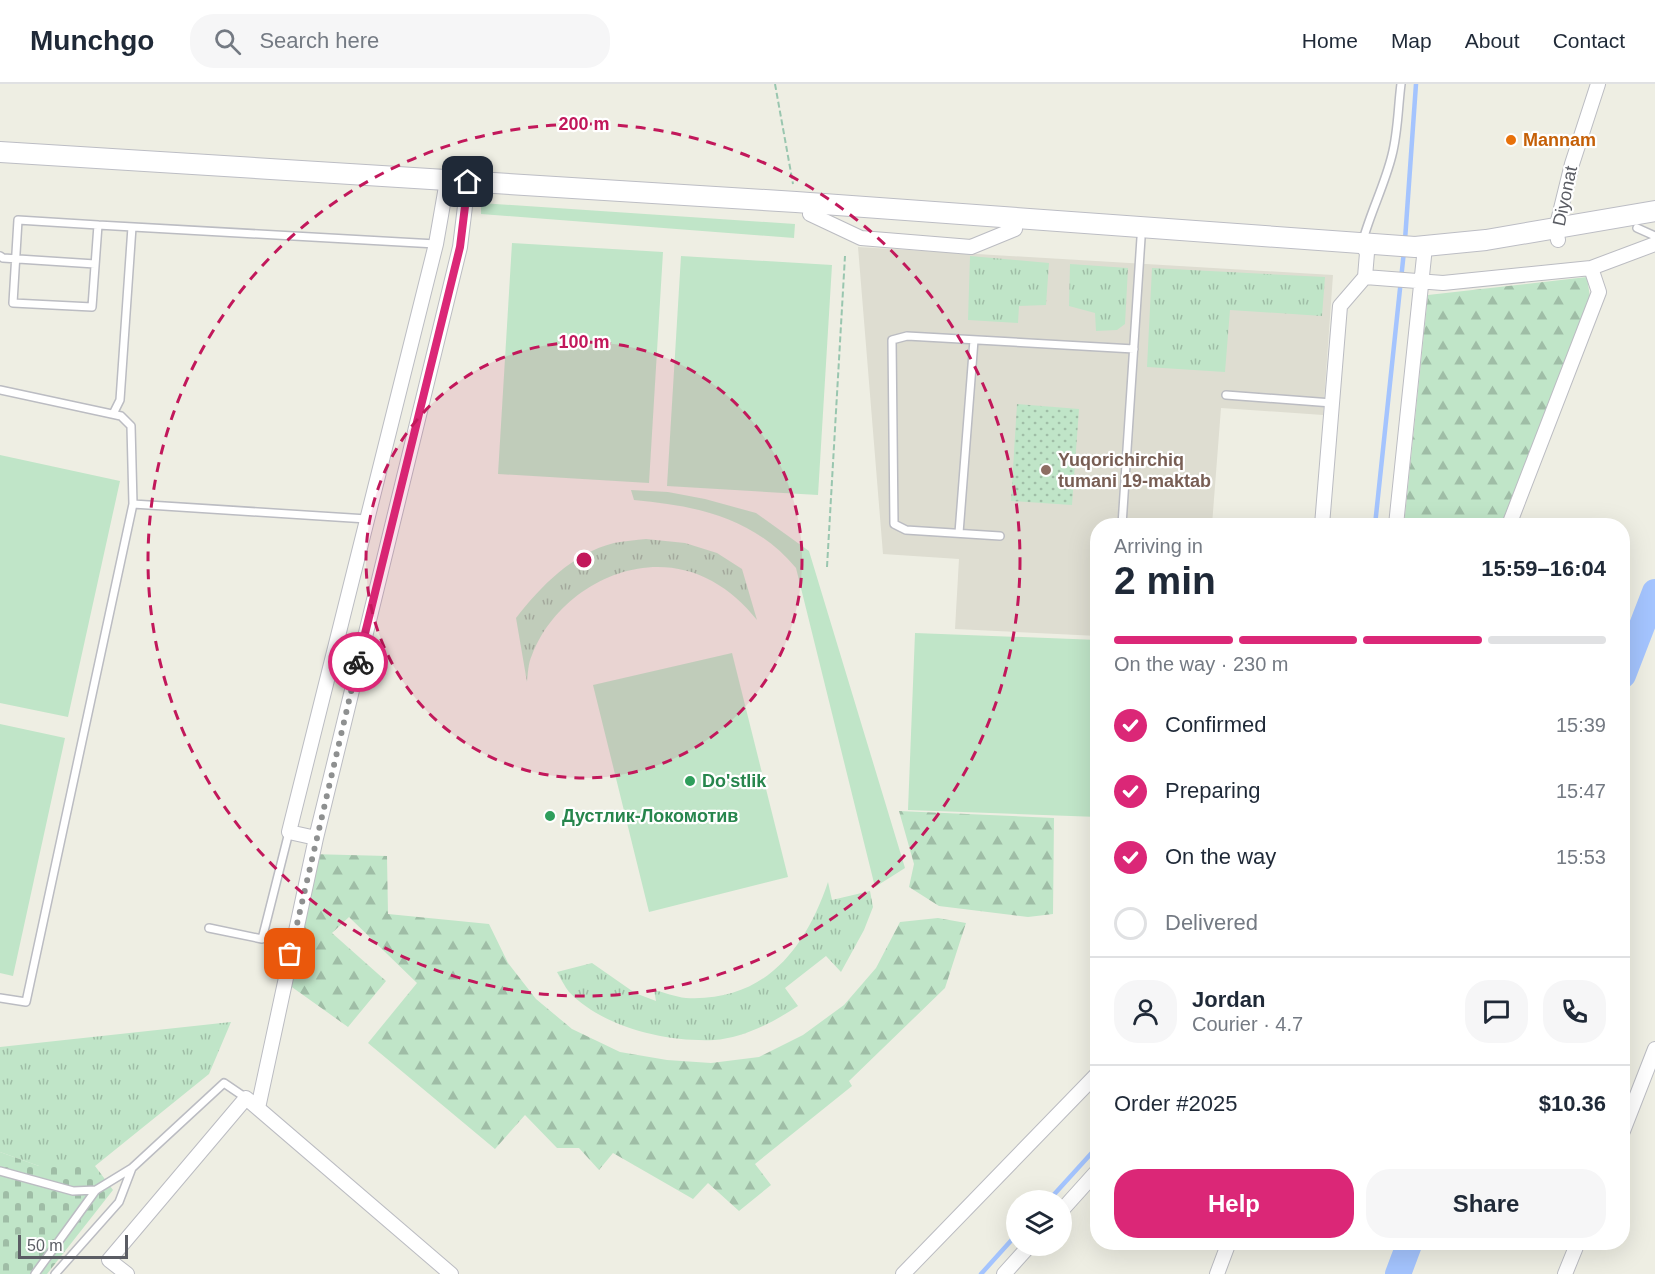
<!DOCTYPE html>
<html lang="en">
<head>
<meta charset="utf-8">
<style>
  :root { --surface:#fff; --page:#f6f6f7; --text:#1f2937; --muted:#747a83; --line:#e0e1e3; --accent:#db2777 }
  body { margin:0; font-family:Arial,sans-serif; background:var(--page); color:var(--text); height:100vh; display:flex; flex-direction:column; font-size:22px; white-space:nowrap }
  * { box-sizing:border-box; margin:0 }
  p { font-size:20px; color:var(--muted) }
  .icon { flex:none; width:33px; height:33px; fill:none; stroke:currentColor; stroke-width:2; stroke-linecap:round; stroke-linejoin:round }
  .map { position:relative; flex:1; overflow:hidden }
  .panel { position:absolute; left:1090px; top:434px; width:540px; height:732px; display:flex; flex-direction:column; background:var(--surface); border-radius:24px; box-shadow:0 6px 24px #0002 }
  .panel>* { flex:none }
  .tools { position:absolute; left:1006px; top:1106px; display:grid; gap:12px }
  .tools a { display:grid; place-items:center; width:66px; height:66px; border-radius:50%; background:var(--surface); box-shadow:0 6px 24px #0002; font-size:30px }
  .scale { position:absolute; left:18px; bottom:15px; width:110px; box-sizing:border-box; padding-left:6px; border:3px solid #5b5d64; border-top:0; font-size:16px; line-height:21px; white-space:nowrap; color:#5b5d64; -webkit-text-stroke:4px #fff; paint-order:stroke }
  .pin { position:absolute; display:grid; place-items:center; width:51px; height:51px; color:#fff; margin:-26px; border-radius:12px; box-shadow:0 3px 9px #0006 }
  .courier { position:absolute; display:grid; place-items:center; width:60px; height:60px; margin:-30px; border:4px solid #db2777; border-radius:50%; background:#fff; color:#222; box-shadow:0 2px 8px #0007 }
  .overview em { font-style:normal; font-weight:600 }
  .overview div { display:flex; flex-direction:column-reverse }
  .overview { display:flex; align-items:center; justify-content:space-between; height:102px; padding:0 24px }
  h1 { font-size:39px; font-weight:600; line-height:45px }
  .bar { display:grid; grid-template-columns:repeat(4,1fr); gap:9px 6px; align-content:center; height:72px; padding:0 24px }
  .bar i { height:8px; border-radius:4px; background:var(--line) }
  .bar .active { background:var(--accent) }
  .bar p { grid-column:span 4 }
  .line { display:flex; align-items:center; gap:15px; padding:0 24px; border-top:2px solid var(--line) }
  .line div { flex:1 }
  .round { display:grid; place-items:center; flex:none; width:63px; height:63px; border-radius:24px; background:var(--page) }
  ol { padding:0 24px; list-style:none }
  li { display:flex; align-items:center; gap:18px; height:66px }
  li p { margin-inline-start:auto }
  li .icon { padding:6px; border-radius:50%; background:var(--accent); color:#fff; stroke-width:4 }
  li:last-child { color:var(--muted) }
  li i { width:33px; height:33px; border:3px solid var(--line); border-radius:50% }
  .primary-button { display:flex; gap:12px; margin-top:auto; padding:12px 24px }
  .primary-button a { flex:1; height:69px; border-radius:24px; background:var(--accent); color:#fff; font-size:24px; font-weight:600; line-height:69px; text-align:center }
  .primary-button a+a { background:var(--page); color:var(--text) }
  header { display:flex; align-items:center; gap:36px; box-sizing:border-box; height:84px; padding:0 30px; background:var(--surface); border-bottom:2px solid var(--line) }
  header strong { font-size:28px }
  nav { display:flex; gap:33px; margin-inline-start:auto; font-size:21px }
  .search { width:420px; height:54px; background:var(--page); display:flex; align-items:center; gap:15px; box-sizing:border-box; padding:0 21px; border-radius:24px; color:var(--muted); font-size:22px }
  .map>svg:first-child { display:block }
</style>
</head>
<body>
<header>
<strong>Munchgo</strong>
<div class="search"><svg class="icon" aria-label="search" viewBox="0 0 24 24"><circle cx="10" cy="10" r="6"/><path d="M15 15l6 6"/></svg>Search here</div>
<nav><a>Home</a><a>Map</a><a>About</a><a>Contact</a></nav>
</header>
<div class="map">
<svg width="1655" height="1190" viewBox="0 0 1655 1190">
  <defs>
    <pattern id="grass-tufts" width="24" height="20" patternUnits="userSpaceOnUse" patternTransform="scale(1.5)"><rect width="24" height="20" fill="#c0e5c8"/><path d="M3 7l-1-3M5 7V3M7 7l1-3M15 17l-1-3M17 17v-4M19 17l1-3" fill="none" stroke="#9fbda6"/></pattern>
    <pattern id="forest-firs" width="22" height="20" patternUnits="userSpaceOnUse" patternTransform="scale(1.5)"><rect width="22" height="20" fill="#c0e5c8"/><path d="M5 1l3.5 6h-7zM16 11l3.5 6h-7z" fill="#9fbda6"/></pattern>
    <pattern id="cemetery-stones" width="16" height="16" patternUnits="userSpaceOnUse" patternTransform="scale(1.5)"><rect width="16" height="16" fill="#c0e5c8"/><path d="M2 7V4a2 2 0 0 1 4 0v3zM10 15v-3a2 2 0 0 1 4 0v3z" fill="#9fbda6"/></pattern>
    <pattern id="garden-dots" width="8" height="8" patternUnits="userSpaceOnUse" patternTransform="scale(1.5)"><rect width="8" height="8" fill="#c0e5c8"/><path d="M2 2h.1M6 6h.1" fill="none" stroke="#9fbda6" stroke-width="1.8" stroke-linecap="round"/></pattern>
  </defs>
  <rect width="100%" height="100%" fill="#eeeee3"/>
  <!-- education -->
  <path fill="#deddd1" d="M858 163 1333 191 1323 331 1221 324 1212 441H1098V552L955 545 959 475 883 470Z"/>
  <!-- grass -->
  <path fill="url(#grass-tufts)" d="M970 172 1049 179 1046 221 1019 222 1018 239 968 236Z
    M1070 180 1128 184 1125 240 1117 246 1096 247 1095 229 1069 222Z
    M1152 184 1325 193 1322 232 1230 226 1225 288 1147 283Z
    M646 455 685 459 717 469 742 485 757 536C744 520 730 507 712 497 644 459 558 503 532 571 528 579 528 590 527 598L516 534C541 502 573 469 614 459 624 457 636 456 646 455Z
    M828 798 832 816 870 807 873 823 864 846 841 888 826 872 785 904 798 922C774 938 743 954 714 956 666 958 604 944 569 908 565 903 561 895 557 888L592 879 635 909 656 917 654 906C664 908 675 913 686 914 764 918 805 866 828 798Z
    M231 938 209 990 95 1082H39L0 1068V963Z"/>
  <!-- forest -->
  <path fill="url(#forest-firs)" d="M1587 193 1590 213 1501 441H1404L1428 211Z
    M899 727 1054 734 1053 830 1028 833 939 822 909 803 914 780Z
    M310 770 387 772 388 830 489 840 508 879 536 915 572 945 620 968 667 976 711 979 759 973 803 951 844 921 876 884 900 838 938 834 966 839 945 904 849 997 852 1002 755 1080 771 1101 739 1127 708 1099 693 1115 613 1069 599 1086 579 1064H557L525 1031 495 1065 368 959 417 899 349 833 332 849 386 897 348 943 282 896Z"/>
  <!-- cemetery -->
  <path fill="url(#cemetery-stones)" d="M0 1068 39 1082H95L113 1106 47 1190H0Z"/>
  <!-- park -->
  <path fill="#c0e5c8" d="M481 119 795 140 794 154 481 130Z
    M512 159 663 168 649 399 498 390Z
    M681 172 832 181 818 411 667 402Z
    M0 371 120 397 68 633 0 619Z
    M631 406 668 408 705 415 756 429 809 467 905 784 875 803 796 484C753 433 697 422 634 416Z
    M915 549 1098 556V733L908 726Z
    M732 569 788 793 649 828 593 601Z
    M0 640 65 654 13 892 0 889Z"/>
  <!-- garden -->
  <path fill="url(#garden-dots)" d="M1017 320 1079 325 1072 421 1011 417Z"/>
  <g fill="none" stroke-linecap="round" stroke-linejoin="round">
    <!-- stream -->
    <path stroke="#a4c4fe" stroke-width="4.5" d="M1405 156 1416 0
      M1375 441 1404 167
      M1049 1116 1098 1062
      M981 1190 1017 1150"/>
    <!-- river -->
    <path stroke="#a4c4fe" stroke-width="26" d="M1623 591 1655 508
      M1398 1190 1410 1158"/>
    <defs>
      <path id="lane" d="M18 136 98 141 92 223 13 219Z
        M98 141 436 160
        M1637 144 1655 152
        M1363 156C1371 127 1385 100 1392 71 1398 48 1398 23 1401 0
        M0 172 3 174 95 180
        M0 306 121 332 131 342 133 420 26 918 0 914
        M1226 311 1332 319
        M113 330 120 316 132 143
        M133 420 367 435
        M1122 441 1141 154
        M959 449 974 256
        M1000 452 906 446 894 440 892 256 907 252 1134 265
        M209 844 262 855 289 748
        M132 1084 224 999 246 1014
        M0 1087 73 1107 96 1106
        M35 1190 96 1106 132 1084 119 1118 55 1190"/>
      <path id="street" d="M810 130 861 154 971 163 1015 145
        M1558 156 1556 145 1572 80 1598 0
        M1365 193 1443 199 1591 184 1655 160
        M1322 441 1340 222 1365 193 1367 169 1362 160
        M1396 441 1425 163
        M1509 441 1599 208 1591 184
        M316 754 289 748 436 160 447 97
        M258 1024 316 754 460 163 468 98
        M1623 1047 1655 965
        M1062 1126 1098 1086
        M127 1190 109 1176 246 1014 451 1190
        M903 1190 1098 989
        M1004 1190 1030 1161
        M1217 1190 1229 1158
        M1565 1190 1578 1158"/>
      <path id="secondary" d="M0 68 796 118 1415 163 1486 156 1655 127"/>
    </defs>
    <!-- lane casing -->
    <use href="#lane" stroke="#bbbcc2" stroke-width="10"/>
    <!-- street casing -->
    <use href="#street" stroke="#bbbcc2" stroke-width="16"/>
    <!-- secondary casing -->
    <use href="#secondary" stroke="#bcbdc4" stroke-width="22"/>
    <!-- path -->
    <path stroke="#99c6af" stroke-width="2" stroke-dasharray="6 3" stroke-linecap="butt" d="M775 0 793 100
      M827 483 845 172"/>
    <!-- lane -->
    <use href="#lane" stroke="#fff" stroke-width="7"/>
    <!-- street -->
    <use href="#street" stroke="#fff" stroke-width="14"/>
    <!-- secondary -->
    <use href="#secondary" stroke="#fff" stroke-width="20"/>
  </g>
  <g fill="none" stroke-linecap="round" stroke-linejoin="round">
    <!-- done -->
    <path stroke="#8e9090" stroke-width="6" stroke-dasharray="0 10.8" d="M290 870 358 578"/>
    <!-- route -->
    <path stroke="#db2777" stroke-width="8" d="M358 578 460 163 468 98"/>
  </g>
  <!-- distance rings -->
  <circle cx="584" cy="476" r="218" fill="#c2185b" fill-opacity=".12"/>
  <g fill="none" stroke="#c2185b" stroke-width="3" stroke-dasharray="10 8">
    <circle cx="584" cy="476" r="218"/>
    <circle cx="584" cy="476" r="436"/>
  </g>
  <!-- markers -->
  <circle fill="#e8710a" stroke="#fff" stroke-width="2" cx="1511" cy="56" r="6"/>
  <circle fill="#8d6e63" stroke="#fff" stroke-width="2" cx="1046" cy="386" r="6"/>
  <g fill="#2e9e5b" stroke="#fff" stroke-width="2">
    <circle cx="690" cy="697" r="6"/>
    <circle cx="550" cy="732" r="6"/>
  </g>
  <g text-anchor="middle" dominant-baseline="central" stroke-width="4.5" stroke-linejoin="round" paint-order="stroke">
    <!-- food labels -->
    <g font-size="18" font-weight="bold" fill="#c56008" stroke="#fff" text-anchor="start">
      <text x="1523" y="56">Mannam</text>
    </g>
    <!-- street labels -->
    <g font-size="18" fill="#5b5d64" stroke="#fff">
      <text transform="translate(1565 112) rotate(-78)">Diyonat</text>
    </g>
    <!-- education labels -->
    <g font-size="18" font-weight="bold" fill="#785e54" stroke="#fff" text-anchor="start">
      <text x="1058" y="376">Yuqorichirchiq<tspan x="1058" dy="21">tumani 19-maktab</tspan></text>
    </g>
    <!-- leisure labels -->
    <g font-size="18" font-weight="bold" fill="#27864d" stroke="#fff" text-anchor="start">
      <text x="702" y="697">Do'stlik</text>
      <text x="562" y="732">Дустлик-Локомотив</text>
    </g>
  </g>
  <circle cx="584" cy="476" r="9" fill="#c2185b" stroke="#fff" stroke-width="3"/>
  <g font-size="18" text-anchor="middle" font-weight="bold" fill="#c2185b" stroke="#fff" stroke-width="4.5" stroke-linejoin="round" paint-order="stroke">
    <text x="584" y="46">200 m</text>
    <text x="584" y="264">100 m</text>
  </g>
</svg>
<div class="tools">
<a><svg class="icon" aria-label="layers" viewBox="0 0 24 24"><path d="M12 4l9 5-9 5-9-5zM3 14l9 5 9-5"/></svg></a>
</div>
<div class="scale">50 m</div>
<div class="pin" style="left:290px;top:870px;background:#ea580c"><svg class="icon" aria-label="bag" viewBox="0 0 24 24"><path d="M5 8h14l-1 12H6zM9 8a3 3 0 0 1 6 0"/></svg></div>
<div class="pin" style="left:468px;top:98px;background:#1f2937"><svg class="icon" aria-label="home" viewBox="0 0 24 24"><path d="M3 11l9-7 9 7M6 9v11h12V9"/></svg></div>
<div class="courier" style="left:358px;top:578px"><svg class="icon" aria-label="bike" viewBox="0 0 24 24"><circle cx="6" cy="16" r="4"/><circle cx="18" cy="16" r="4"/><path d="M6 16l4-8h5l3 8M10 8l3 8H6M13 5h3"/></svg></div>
<section class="panel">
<div class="overview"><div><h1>2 min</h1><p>Arriving in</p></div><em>15:59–16:04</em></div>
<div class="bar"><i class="active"></i><i class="active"></i><i class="active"></i><i></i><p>On the way · 230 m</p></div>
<ol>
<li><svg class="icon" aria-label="check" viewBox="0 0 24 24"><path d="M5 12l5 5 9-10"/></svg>Confirmed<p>15:39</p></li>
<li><svg class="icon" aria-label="check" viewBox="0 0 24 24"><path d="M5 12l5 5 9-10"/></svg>Preparing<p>15:47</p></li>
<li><svg class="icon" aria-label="check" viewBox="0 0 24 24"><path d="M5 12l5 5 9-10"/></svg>On the way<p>15:53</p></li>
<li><i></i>Delivered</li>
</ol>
<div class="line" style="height:108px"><a class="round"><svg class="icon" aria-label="person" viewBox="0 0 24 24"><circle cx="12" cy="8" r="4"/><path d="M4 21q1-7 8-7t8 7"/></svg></a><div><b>Jordan</b><p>Courier · 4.7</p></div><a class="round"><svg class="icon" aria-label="chat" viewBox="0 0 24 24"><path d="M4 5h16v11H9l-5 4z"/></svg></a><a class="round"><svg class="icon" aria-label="phone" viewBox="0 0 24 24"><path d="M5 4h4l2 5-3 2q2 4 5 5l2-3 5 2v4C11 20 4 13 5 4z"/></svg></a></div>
<div class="line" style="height:78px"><div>Order #2025</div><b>$10.36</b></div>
<div class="primary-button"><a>Help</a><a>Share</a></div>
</section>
</div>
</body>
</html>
